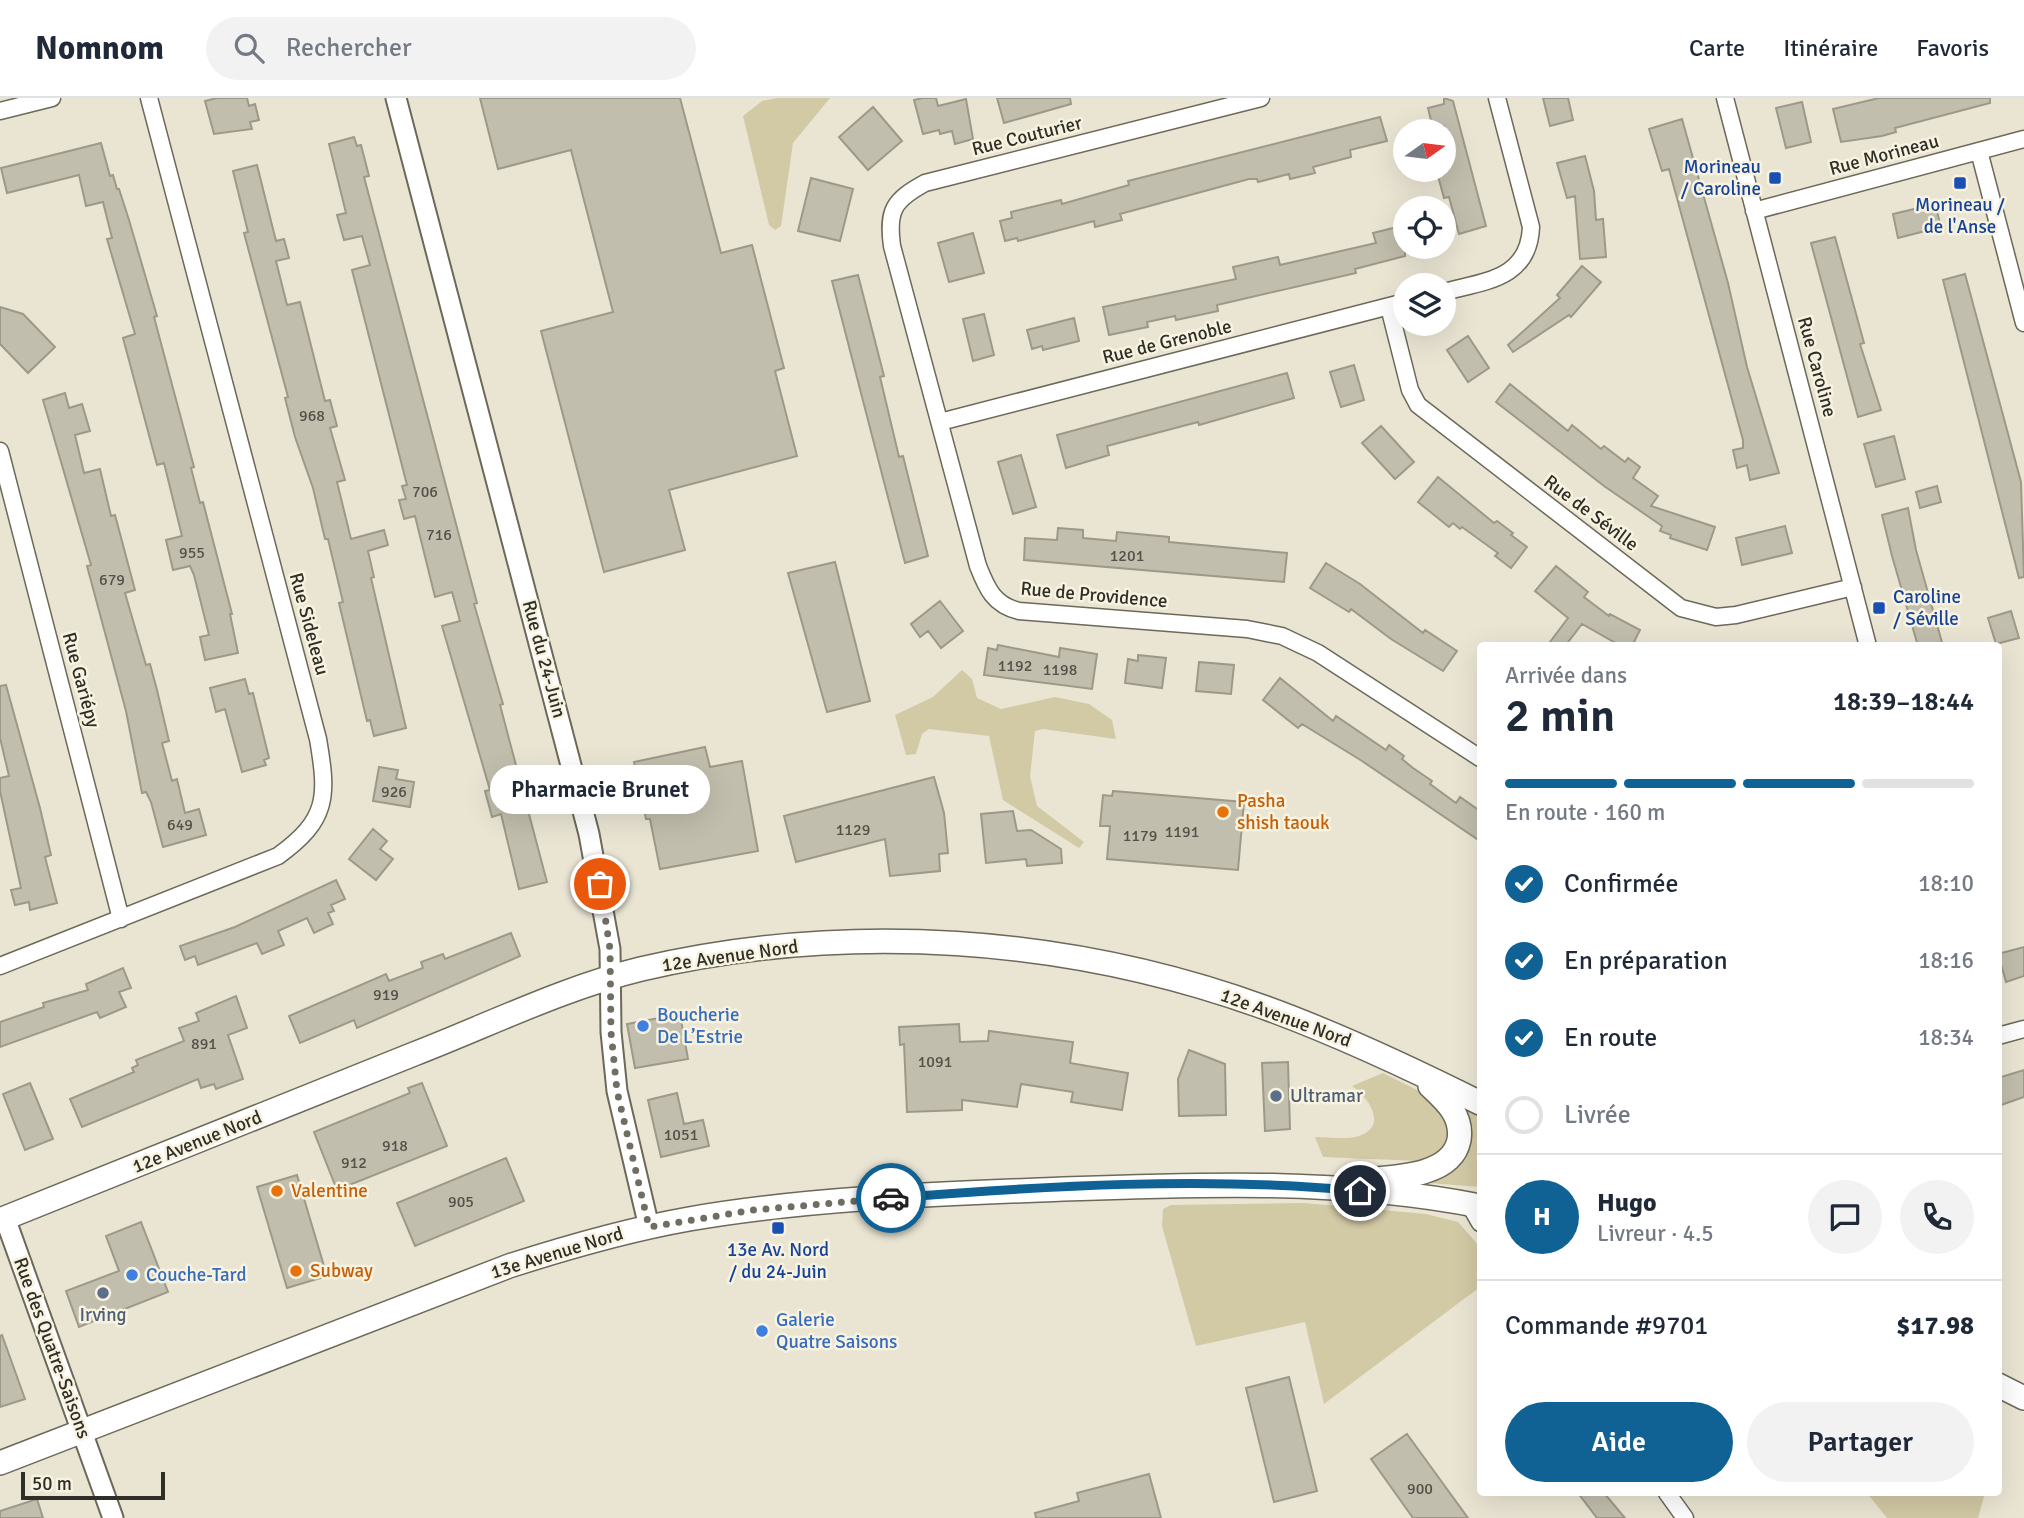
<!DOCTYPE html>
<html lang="fr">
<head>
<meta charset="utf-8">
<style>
  :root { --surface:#fff; --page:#f2f2f3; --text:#1f2937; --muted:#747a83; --line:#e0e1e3; --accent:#0f6293 }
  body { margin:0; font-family:Signika,sans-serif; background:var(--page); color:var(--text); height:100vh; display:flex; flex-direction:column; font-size:26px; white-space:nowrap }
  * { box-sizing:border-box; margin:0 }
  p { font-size:23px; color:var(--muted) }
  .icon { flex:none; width:38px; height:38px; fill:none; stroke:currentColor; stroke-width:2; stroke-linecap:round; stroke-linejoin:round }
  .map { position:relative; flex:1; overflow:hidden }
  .panel { position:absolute; left:1477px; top:544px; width:525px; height:854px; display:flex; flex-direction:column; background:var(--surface); border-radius:7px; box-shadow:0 7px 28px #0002 }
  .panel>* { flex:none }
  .needle { width:46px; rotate:76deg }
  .fabs { position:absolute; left:1393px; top:21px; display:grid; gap:14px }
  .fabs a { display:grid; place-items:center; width:63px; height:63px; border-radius:50%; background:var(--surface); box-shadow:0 7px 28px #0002; font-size:35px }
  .scale { position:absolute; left:21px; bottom:18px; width:144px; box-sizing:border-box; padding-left:7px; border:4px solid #2f2e27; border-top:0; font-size:19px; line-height:24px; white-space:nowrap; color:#2f2e27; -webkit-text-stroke:5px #f7f3e0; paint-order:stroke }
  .pin { position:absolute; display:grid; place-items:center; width:60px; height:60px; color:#fff; margin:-30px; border:4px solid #fff; border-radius:50%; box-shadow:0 2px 7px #0007 }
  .courier { position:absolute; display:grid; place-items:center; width:70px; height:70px; margin:-35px; border:5px solid #0f6293; border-radius:50%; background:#fff; color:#222; box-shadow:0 2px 9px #0007 }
  .bubble { position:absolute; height:49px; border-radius:24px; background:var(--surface); box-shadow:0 7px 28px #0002; font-size:23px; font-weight:600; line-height:49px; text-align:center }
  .overview em { font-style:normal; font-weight:600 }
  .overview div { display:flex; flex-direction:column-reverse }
  .overview { display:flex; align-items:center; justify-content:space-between; height:119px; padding:0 28px }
  h1 { font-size:46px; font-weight:600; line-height:52px }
  .bar { display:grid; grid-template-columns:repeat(4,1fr); gap:10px 7px; align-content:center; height:84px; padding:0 28px }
  .bar i { height:9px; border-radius:5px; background:var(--line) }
  .bar .selected { background:var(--accent) }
  .bar p { grid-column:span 4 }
  .line { display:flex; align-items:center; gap:18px; padding:0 28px; border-top:2px solid var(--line) }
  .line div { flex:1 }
  .round { display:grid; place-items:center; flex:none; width:74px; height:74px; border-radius:37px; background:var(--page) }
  ol { padding:0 28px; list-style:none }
  li { display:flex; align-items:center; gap:21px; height:77px }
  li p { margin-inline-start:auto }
  li .icon { padding:7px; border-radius:50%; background:var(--accent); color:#fff; stroke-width:4 }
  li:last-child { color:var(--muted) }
  li i { width:38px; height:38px; border:4px solid var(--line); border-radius:50% }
  .primary-button { display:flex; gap:14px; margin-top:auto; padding:14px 28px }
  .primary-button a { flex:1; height:80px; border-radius:42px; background:var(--accent); color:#fff; font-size:28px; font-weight:600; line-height:80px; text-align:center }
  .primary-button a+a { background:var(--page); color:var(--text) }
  header { display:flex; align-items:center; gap:42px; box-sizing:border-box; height:98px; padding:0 35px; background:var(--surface); border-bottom:2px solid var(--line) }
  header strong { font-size:33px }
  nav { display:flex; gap:38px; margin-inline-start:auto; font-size:24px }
  .search { width:490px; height:63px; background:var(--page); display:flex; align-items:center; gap:18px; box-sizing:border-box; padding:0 24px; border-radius:38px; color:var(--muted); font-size:26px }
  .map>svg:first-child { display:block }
</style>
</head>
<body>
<header>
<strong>Nomnom</strong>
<div class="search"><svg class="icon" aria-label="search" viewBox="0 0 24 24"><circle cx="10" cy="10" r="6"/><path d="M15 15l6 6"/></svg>Rechercher</div>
<nav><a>Carte</a><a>Itinéraire</a><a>Favoris</a></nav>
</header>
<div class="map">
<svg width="2024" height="1420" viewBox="0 0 2024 1420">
  <rect width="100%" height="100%" fill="#eae5d3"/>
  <!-- green -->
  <path fill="#d2c9a5" d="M777 0H830L793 45 781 128 775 132 769 127 743 18 762 3Z
    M962 572 972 581 977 600 1001 611 1055 599 1089 606 1112 622 1116 641 1043 631 1035 633 1030 678 1037 708 1084 744 1079 750 1003 702 989 638 929 631 922 636 916 656 906 657 895 617 933 599Z
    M1383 975 1425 996 1448 1020V1047L1432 1060 1420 1063 1323 1059 1315 1039C1328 1039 1347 1042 1359 1038 1389 1028 1368 999 1352 988Z
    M1463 1011 1480 1019V1089L1416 1084C1466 1074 1474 1058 1463 1011Z
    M1304 1105 1426 1116 1458 1124 1480 1149V1189L1324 1306 1305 1224 1196 1248 1162 1128 1163 1111 1171 1107Z
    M1867 1395H1985L1978 1420H1887Z"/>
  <!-- building -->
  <path fill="#c2bead" stroke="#9d9989" stroke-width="2" d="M217 0H247L249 8 255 6 259 22 250 24 252 31 214 36 205 3Z
    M480 0H680L721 155 752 147 784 270 775 273 797 358 669 392 685 452 604 474 541 233 613 214 571 52 498 71Z
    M923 0H936L938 8 966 1 973 41 955 46 952 33 940 36 939 32 923 36 914 2Z
    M997 0H1070L1071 6 1004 25Z
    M1444 0 1453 3 1486 128 1459 136 1449 99 1444 100 1438 78 1444 76V28L1433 31 1428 10 1444 6Z
    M1543 0H1568L1573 22 1550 28Z
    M1879 0H1990V5L1895 30 1896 34 1882 38 1841 44 1833 11Z
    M1802 4 1811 44 1786 50 1776 10Z
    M873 9 902 43 868 72 839 39Z
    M1380 19 1387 43 1350 52 1351 59 1313 69 1315 75 1290 81 1289 76 1258 84 1257 81H1249L1120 116 1122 122 1095 129 1094 123 1018 143 1017 140 1005 143 1000 123 1012 120 1011 114 1061 102 1062 106 1129 87 1128 83Z
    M1682 21 1728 185 1747 269 1779 375 1750 382 1747 367 1737 370 1733 352 1743 350V342L1669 71 1662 73 1649 31Z
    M354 39 357 48 361 47 369 78 364 79 477 505 474 506 503 606 500 607 547 784 519 791 501 716 492 719 485 693 490 692 442 528 460 523 452 494 435 499 415 418 404 421 399 402 406 401 402 388 407 387 352 172 370 167 362 138 344 142 337 117 346 115 329 46Z
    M101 45 110 78 113 77 117 91H119L129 122 157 218 154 219 194 369 191 370 200 405 203 404 232 516H230L238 555 205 562 200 539 209 537 194 477 190 468 173 472 166 442 182 438 164 365 157 367 123 240 135 236 107 141 112 140 103 104 86 108 79 77 7 95 1 70Z
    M1585 58 1594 93 1596 122 1603 121 1606 159 1580 161 1575 98 1567 100 1557 65Z
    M257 67 276 143 284 141 289 160 276 163 287 207 300 204 325 303 330 302 337 328 330 330 345 382 337 384 351 441 384 432 388 447 368 453 374 479 371 480 406 630 374 638 370 622 367 623 339 505 343 504 328 441H325L313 390 295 339 285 300 288 299 244 135 248 134 233 73Z
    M811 80 853 91 840 143 798 133Z
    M1935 106 1941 129 1898 140 1893 116Z
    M1405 127V158L1355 171 1356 175 1217 207 1218 213 1176 222 1175 218 1147 224 1148 229 1109 237 1103 209 1236 181 1233 169 1278 159 1280 167 1376 145 1373 135Z
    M973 135 984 175 949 184 938 145Z
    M1835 139 1864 245 1860 246 1881 312 1858 319 1811 145Z
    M1582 168 1601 184 1571 219 1569 217 1513 254 1508 247 1560 200 1557 197Z
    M1965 176 2021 384 2024 479 2019 480 1943 182Z
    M858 177 884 278 880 279 899 359 903 358 928 458 905 465 832 183Z
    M0 209 23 216 55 249 28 275 0 246Z
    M984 216 994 257 973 263 963 221Z
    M1074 220 1079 243 1043 252 1042 248 1032 251 1027 232Z
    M1468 238 1489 270 1468 284 1447 252Z
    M1354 267 1364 302 1341 309 1330 274Z
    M1287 275 1294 300 1199 327 1198 324 1107 348 1109 357 1066 370 1057 337Z
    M1510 286 1568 333 1572 327 1601 351 1604 348 1625 364 1628 360 1640 369 1633 380 1658 398 1651 408 1715 429 1707 452 1670 440 1671 437 1660 433 1662 428 1604 388 1496 304Z
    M65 295 69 310 82 306 90 333 75 337 84 375 100 371 111 418 115 417 135 492 125 495 146 567 150 566 157 592 169 643 162 645 172 683 177 681 185 715 199 711 206 737 163 749 151 704 146 694 142 695 126 613 87 468 91 467 43 302Z
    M1381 328 1414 364 1395 381 1362 345Z
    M1894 338 1905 381 1876 389 1864 346Z
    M1021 357 1036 409 1013 416 998 364Z
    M1438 379 1494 425 1497 423 1513 435 1511 437 1527 449 1511 470 1495 458 1498 455 1462 429 1460 431 1453 425 1449 429 1418 404Z
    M1937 388 1941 404 1920 410 1916 394Z
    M1908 410 1916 452 1943 548H1918L1892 458 1882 417Z
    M1785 428 1792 455 1742 467 1736 440Z
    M1058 430 1083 432V440L1116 443 1117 434 1169 439V444L1287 455 1284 484 1024 462 1025 440 1057 442Z
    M835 464 870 603 827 614 788 475Z
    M1326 465 1360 486 1423 535 1425 532 1457 553 1443 573 1391 541 1351 511 1349 514 1310 490Z
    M1556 468 1588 494 1584 499 1609 518 1610 516 1640 532 1632 548H1621L1582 526 1565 548H1547L1568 520 1535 493Z
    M940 503 963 533 941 550 928 533 920 539 911 526Z
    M2011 513 2019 540 1996 546 1988 520Z
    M998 547 1059 559 1060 550 1097 556 1092 591 984 577 988 550 997 552Z
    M1138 557 1166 560 1162 590 1125 585 1128 561 1138 563Z
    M1199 564 1234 567 1231 596 1196 593Z
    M1280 580 1333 623 1336 618 1386 652 1389 647 1404 658 1402 661 1413 670 1432 683 1430 686 1456 705 1460 699 1480 713V743L1362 663 1302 626 1298 630 1263 602Z
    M245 581 249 596 253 595 269 660 264 662 266 667 242 674 225 611 216 614 210 590Z
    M6 587 40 710 51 757 45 759 57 805 30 812 29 804 15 807 11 792 21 790 0 693V680L9 678 0 640V588Z
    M705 649 710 669 742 663 758 753 660 771 650 721H646L634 664Z
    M379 669 398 672 396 681 414 684 410 709 373 703Z
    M934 679 944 715 948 755 939 756 940 773 890 778 885 741 796 764 784 718Z
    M1113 693 1244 704 1238 772 1107 761 1110 728H1100L1103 697 1112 698Z
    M1013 713 1017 733 1031 732 1061 751 1062 765 1027 768 1026 761 986 765 981 716Z
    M373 731 387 743 380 751 393 761 376 782 349 761Z
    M336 782 345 801 331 807 334 813 328 815 333 826 314 835 307 820 278 833 284 847 262 856 257 845 198 867 195 858 185 862 180 848 235 829Z
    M511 835 520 858 357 930 354 922 300 945 289 918 386 876 389 883 423 870 421 864 443 856 445 861Z
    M2024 849V878L2006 884 1998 856Z
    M123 870 131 890 119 894 126 909 100 920 97 914 0 949V924L44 909 43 905 88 892 86 886Z
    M236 898 247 930 228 937 243 981 216 991 214 986 201 990 198 981 82 1029 70 1001 134 974 132 970 138 967 136 962 184 943 179 930 199 923 196 915Z
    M680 916 688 961 635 970 627 926Z
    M959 926 960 944 988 943 989 933 1073 944 1070 965 1128 975 1122 1012 1071 1004 1073 994 1021 986 1017 1009 962 1002V1012L907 1014 904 946 900 947 899 929Z
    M1189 952 1225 966 1226 1017 1179 1018 1178 981Z
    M1288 964 1290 1031 1265 1033 1262 965Z
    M2024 972V999L1998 1008V980Z
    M30 985 53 1041 25 1052 3 996Z
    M422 985 447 1048 337 1092 314 1034 410 995 408 990Z
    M677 995 684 1026 703 1022 709 1048 661 1059 648 1002Z
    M506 1060 524 1103 415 1148 397 1105Z
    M297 1077 327 1178 287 1190 257 1089Z
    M141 1124 168 1194 79 1229 66 1193 119 1173 106 1138Z
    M2 1237 25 1301 0 1309V1238Z
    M1289 1279 1317 1393 1274 1404 1246 1290Z
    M1407 1336 1468 1420H1413L1371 1361Z
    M1149 1376 1161 1420H1036L1035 1415 1079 1403 1077 1395Z
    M1578 1395H1604L1625 1420H1597Z
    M37 1401 43 1420H0V1413Z"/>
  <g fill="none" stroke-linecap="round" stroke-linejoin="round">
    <defs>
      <path id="minor" d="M1261 0 925 85C894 102 887 112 892 148L978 468C987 491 994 507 1019 513L1247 531 1282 538 1318 555 1480 660
        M1725 0 1868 548
        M0 13 52 0
        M1979 53 2024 225
        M1754 113 2024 41
        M1444 194C1485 183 1529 181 1531 129L1497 0
        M1389 209 1410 292 1418 307 1681 510 1716 519 1736 517 1853 489
        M940 324 1405 204
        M0 353 121 821
        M0 868 278 758C328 722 328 699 318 641L149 0
        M1998 938 2024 931
        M1469 1106 1480 1125
        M1667 1395 1685 1420"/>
      <path id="tertiary" d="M396 0 589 736 610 851 611 934 617 993 649 1129
        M5 1120 113 1420"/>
      <path id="secondary" d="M1350 1083C1381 1079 1451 1083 1459 1042 1463 1018 1446 1003 1430 988
        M0 1122C138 1067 276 1012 414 956 489 927 563 890 641 871 847 823 1068 838 1266 910 1340 937 1410 970 1480 1005
        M1998 1287 2024 1300
        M0 1365 509 1168C568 1149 627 1132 689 1121 811 1100 939 1096 1063 1091 1202 1086 1343 1081 1480 1108"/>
    </defs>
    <!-- minor casing -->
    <use href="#minor" stroke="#6c6959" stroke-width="19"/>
    <!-- tertiary casing -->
    <use href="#tertiary" stroke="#6c6959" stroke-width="23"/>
    <!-- secondary casing -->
    <use href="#secondary" stroke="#6c6959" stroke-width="26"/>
    <!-- minor -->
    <use href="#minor" stroke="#fff" stroke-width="16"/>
    <!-- tertiary -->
    <use href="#tertiary" stroke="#fff" stroke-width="19"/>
    <!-- secondary -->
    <use href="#secondary" stroke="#fff" stroke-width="23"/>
  </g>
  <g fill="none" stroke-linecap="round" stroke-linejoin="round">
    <!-- done -->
    <path stroke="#706e63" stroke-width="7" stroke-dasharray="0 12.6" d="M600 786 610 851 611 934 617 993 649 1129 754 1112 891 1100"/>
    <!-- route -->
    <path stroke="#0f6293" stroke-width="9" d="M891 1100C1044 1088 1207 1078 1360 1093"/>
  </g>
  <!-- markers -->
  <g fill="#1a4fb4" stroke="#f7f3e0" stroke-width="2.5">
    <rect x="1768" y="73" width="14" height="14" rx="3.5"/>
    <rect x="1953" y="78" width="14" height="14" rx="3.5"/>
    <rect x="1872" y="503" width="14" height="14" rx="3.5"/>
    <rect x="771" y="1123" width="14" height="14" rx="3.5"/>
  </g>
  <g fill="#e8710a" stroke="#f7f3e0" stroke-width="2.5">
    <circle cx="1223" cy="714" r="7"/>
    <circle cx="277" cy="1093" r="7"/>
    <circle cx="296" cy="1173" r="7"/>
  </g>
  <g fill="#3f7fe0" stroke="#f7f3e0" stroke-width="2.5">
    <circle cx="643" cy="928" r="7"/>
    <circle cx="132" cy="1177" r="7"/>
    <circle cx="762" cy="1233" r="7"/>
  </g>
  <g fill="#5c6f8a" stroke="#f7f3e0" stroke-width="2.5">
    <circle cx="1276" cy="998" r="7"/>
    <circle cx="103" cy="1195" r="7"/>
  </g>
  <g text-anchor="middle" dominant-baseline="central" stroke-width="5" stroke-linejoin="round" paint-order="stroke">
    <!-- number labels -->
    <g font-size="16" fill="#545248">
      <text x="312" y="318">968</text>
      <text x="425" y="394">706</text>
      <text x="439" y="437">716</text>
      <text x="192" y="455">955</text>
      <text x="1127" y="458">1201</text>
      <text x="112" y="482">679</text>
      <text x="1015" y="568">1192</text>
      <text x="1060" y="572">1198</text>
      <text x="394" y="694">926</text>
      <text x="180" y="727">649</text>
      <text x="853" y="732">1129</text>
      <text x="1182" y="734">1191</text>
      <text x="1140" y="738">1179</text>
      <text x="386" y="897">919</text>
      <text x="204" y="946">891</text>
      <text x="935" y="964">1091</text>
      <text x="681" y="1037">1051</text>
      <text x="395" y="1048">918</text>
      <text x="354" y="1065">912</text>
      <text x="461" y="1104">905</text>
      <text x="1420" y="1391">900</text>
    </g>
    <!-- street labels -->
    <g font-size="19" fill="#2f2e27" stroke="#f7f3e0">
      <text transform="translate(1027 38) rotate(-14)">Rue Couturier</text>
      <text transform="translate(1884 57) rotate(-15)">Rue Morineau</text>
      <text transform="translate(1167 244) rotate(-14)">Rue de Grenoble</text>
      <text transform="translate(1817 269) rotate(75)">Rue Caroline</text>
      <text transform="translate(1591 415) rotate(37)">Rue de Séville</text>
      <text transform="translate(1094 497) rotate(5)">Rue de Providence</text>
      <text transform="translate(309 526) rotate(75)">Rue Sideleau</text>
      <text transform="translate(544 561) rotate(75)">Rue du 24-Juin</text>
      <text transform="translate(81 582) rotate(75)">Rue Gariépy</text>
      <text transform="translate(730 858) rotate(-8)">12e Avenue Nord</text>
      <text transform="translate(1286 920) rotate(20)">12e Avenue Nord</text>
      <text transform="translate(197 1044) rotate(-22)">12e Avenue Nord</text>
      <text transform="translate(557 1155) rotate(-17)">13e Avenue Nord</text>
      <text transform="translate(52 1250) rotate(70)">Rue des Quatre-Saisons</text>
    </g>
    <!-- transit labels -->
    <g font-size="19" fill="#164399" stroke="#f7f3e0">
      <text x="1761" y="69" text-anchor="end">Morineau<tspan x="1761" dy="22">/ Caroline</tspan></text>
      <text x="1960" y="107">Morineau /<tspan x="1960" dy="22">de l'Anse</tspan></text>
      <text x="1893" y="499" text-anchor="start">Caroline<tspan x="1893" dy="22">/ Séville</tspan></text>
      <text x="778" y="1152">13e Av. Nord<tspan x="778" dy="22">/ du 24-Juin</tspan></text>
    </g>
    <!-- food labels -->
    <g font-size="19" fill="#c56008" stroke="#f7f3e0" text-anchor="start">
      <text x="1237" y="703">Pasha<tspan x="1237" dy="22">shish taouk</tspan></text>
      <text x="291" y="1093">Valentine</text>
      <text x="310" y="1173">Subway</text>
    </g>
    <!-- shop labels -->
    <g font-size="19" fill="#366cbe" stroke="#f7f3e0" text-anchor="start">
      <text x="657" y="917">Boucherie<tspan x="657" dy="22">De L’Estrie</tspan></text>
      <text x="146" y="1177">Couche-Tard</text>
      <text x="776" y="1222">Galerie<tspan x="776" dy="22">Quatre Saisons</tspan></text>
    </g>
    <!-- service labels -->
    <g font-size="19" fill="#4e5e75" stroke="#f7f3e0" text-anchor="start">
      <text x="1290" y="998">Ultramar</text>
      <text x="103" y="1217" text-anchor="middle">Irving</text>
    </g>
  </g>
</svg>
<div class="fabs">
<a><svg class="needle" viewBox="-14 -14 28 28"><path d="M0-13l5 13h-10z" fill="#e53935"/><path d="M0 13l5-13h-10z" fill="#747a83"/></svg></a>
<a><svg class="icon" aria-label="locate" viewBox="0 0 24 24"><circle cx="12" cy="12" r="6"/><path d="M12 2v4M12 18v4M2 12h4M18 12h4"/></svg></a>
<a><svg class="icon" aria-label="layers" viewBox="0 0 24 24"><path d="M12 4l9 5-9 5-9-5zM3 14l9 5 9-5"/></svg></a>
</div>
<div class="scale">50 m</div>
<div class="pin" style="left:600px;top:786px;background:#ea580c"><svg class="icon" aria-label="bag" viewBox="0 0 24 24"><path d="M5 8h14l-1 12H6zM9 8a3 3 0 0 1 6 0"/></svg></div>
<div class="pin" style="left:1360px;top:1093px;background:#1f2937"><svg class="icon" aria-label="home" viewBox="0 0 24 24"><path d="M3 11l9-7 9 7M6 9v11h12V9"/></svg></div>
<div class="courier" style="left:891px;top:1100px"><svg class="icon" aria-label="car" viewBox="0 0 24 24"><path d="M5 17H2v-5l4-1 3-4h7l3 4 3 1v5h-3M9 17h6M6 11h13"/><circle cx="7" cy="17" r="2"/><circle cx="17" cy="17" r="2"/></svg></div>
<div class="bubble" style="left:490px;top:667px;width:220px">Pharmacie Brunet</div>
<section class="panel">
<div class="overview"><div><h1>2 min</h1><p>Arrivée dans</p></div><em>18:39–18:44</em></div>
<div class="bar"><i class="selected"></i><i class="selected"></i><i class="selected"></i><i></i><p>En route · 160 m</p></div>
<ol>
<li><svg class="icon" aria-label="check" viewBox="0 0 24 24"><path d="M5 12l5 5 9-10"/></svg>Confirmée<p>18:10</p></li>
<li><svg class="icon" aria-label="check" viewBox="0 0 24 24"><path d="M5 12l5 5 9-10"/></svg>En préparation<p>18:16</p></li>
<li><svg class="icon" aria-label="check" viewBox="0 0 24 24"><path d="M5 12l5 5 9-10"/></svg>En route<p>18:34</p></li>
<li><i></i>Livrée</li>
</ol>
<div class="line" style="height:126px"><b class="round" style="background:var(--accent);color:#fff">H</b><div><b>Hugo</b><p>Livreur · 4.5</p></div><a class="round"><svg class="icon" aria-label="chat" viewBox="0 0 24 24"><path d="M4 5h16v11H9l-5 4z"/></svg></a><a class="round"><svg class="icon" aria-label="phone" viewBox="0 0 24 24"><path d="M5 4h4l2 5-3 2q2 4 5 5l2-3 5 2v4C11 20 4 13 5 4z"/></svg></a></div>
<div class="line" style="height:91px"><div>Commande #9701</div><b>$17.98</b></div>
<div class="primary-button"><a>Aide</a><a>Partager</a></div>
</section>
</div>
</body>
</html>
